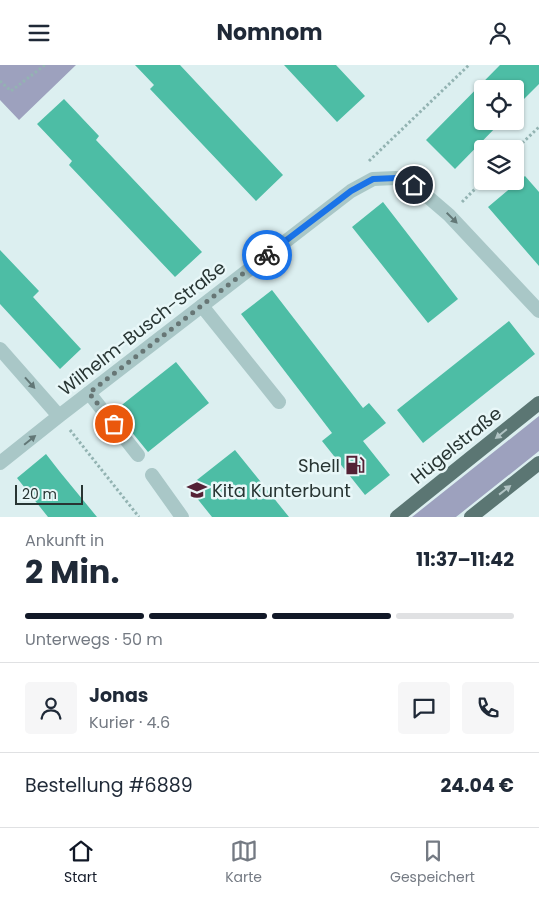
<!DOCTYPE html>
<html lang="de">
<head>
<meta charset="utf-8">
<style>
  :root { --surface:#fff; --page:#f6f6f7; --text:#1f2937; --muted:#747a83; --line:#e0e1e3; --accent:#111827 }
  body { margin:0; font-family:Poppins,sans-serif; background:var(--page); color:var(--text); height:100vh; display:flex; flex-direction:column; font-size:19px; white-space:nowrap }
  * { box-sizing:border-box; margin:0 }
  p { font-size:16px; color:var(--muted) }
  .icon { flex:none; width:28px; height:28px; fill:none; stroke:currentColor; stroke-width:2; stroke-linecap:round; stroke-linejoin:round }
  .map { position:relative; height:452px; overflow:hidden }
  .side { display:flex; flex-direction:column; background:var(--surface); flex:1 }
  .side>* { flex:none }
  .buttons { position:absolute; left:474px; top:15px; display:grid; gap:10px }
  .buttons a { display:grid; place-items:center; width:50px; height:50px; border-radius:5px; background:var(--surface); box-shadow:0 1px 4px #0004; font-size:25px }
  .scale { position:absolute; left:15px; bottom:12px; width:68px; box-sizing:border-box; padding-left:5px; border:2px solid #283533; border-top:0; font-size:14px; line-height:18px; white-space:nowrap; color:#283533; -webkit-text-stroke:4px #e8f7f8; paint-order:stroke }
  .pin { position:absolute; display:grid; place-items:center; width:42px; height:42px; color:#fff; margin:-21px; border:2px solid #fff; border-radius:50%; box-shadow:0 1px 5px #0007 }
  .courier { position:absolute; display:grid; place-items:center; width:50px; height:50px; margin:-25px; border:4px solid #1a73e8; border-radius:50%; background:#fff; color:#222; box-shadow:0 1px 6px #0007 }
  .headline em { font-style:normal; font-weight:700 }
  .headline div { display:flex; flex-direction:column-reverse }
  .headline { display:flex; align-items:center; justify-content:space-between; height:85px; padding:0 25px }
  h1 { font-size:32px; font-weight:700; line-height:38px }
  .bar { display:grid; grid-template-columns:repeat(4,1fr); gap:8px 5px; align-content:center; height:60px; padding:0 25px }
  .bar i { height:6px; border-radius:4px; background:var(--line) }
  .bar .on { background:var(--accent) }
  .bar p { grid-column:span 4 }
  .line { display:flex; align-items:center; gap:12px; padding:0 25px; border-top:1px solid var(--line) }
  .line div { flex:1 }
  .round { display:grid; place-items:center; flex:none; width:52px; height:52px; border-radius:5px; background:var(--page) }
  header { display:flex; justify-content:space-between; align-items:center; height:65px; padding:0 25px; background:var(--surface); font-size:22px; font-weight:700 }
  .menu { display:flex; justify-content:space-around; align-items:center; height:70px; border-top:1px solid var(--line); background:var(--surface); font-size:14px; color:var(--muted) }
  .menu a { display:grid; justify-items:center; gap:2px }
  .menu .on { color:var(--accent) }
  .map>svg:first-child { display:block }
</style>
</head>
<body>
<header><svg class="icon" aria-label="menu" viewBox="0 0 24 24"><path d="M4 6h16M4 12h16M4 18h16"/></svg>Nomnom<svg class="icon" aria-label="person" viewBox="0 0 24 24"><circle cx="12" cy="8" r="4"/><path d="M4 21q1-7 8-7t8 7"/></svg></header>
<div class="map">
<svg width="539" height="452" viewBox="0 0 539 452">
  <rect width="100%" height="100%" fill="#dceff0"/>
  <!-- green -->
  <path fill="#9da1be" d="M0 0H76L19 55 0 35Z
    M539 351V386L456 452H412Z"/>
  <!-- building -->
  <path fill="#4dbda5" d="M135 0H180L283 110 256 136 150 24 154 20Z
    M284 0H336L365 31 337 57Z
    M500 0H539V19L515 43V24H482V56H502L455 104 426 75Z
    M64 34 99 71 96 75 202 187 175 212 69 100 72 96 37 59Z
    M525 111 539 127V201L488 142Z
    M383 137 458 234 428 258 352 162Z
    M0 185 39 226 33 232 81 284 60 304 0 239Z
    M272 225 363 343 369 338 386 358 363 376 390 410 365 430 322 376 332 368 241 249Z
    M509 256 535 289 423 378 397 345Z
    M176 297 209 338 148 387 126 360 130 357 118 343Z
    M235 385 289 452H212L188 422Z
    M46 389 60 407 97 452H48L17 413Z"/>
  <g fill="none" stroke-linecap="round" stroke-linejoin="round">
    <!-- path -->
    <path stroke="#93b3b2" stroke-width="3" stroke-dasharray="2.5 2.5" stroke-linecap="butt" d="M0 16 11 26 45 0
      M515 85 539 62
      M369 96 469 0
      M462 137 483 116
      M70 365 139 452"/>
    <!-- service -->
    <path stroke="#a9c7c7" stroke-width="14" d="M202 241 279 337
      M89 328 138 390
      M152 410 182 452"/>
    <!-- minor -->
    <path stroke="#a9c7c7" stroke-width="14" d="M0 284 59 351
      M0 398 59 351 351 126 373 114 396 113 414 120 449 150 539 246"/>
    <!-- primary -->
    <path stroke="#5b7673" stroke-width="14" d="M397 452 539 338
      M471 452 539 398"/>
  </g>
  <!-- one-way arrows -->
  <defs><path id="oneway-solid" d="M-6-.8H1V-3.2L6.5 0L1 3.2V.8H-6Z" transform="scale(1.25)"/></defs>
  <g fill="#627776">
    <use href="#oneway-solid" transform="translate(452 153) rotate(45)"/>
    <use href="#oneway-solid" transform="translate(30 318) rotate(48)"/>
    <use href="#oneway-solid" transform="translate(30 375) rotate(-39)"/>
  </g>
  <g fill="#b0c3c3">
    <use href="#oneway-solid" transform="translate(501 369) rotate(141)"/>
    <use href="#oneway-solid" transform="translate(505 425) rotate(-38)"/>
  </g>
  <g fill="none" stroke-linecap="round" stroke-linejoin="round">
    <!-- done -->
    <path stroke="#677675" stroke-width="5" stroke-dasharray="0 9" d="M114 359 89 328 267 190"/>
    <!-- route -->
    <path stroke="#1a73e8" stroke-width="6" d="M267 190 351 126 373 114 396 113 414 120"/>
  </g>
  <!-- icons -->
  <defs>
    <symbol id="fuel-bare" viewBox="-9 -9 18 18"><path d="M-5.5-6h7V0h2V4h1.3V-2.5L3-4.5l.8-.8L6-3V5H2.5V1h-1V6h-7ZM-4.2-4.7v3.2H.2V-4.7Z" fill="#532135" stroke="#e8f7f8" stroke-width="2.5" paint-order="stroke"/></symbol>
    <symbol id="school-bare" viewBox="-9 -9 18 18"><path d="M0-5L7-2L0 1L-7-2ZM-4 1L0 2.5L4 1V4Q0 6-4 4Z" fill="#532135" stroke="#e8f7f8" stroke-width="2.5" paint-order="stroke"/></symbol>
  </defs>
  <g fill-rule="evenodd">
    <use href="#fuel-bare" x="341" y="386" width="28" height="28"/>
    <use href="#school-bare" x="183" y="411" width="28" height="28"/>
  </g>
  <g text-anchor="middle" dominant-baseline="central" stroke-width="5" stroke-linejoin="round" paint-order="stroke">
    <!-- street labels -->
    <g font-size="18" fill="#283533" stroke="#e8f7f8">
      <text transform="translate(142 263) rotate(-38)">Wilhelm-Busch-Straße</text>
      <text transform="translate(456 380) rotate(-39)">Hügelstraße</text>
    </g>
    <!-- poi labels -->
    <g font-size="18" fill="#283533" stroke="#e8f7f8" text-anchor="end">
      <text x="340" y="400">Shell</text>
      <text x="212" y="425" text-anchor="start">Kita Kunterbunt</text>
    </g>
  </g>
</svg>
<div class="buttons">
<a><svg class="icon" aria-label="locate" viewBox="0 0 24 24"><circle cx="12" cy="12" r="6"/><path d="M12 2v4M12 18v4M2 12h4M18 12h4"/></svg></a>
<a><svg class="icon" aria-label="layers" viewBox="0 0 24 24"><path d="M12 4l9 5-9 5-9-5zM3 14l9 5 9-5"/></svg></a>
</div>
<div class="scale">20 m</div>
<div class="pin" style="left:114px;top:359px;background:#ea580c"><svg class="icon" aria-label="bag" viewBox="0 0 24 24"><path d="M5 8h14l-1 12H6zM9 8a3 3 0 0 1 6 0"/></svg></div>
<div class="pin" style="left:414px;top:120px;background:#1f2937"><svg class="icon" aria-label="home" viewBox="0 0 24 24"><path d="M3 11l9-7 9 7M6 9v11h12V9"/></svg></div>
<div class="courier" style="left:267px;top:190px"><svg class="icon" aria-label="bike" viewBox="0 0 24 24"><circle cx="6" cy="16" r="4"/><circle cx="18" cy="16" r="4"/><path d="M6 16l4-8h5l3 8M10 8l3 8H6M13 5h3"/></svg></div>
</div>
<section class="side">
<div class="headline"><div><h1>2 Min.</h1><p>Ankunft in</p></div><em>11:37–11:42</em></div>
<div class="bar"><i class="on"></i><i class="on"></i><i class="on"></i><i></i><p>Unterwegs · 50 m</p></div>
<div class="line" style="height:90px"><a class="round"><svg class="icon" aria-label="person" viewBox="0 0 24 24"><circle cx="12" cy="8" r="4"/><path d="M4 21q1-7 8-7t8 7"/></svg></a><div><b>Jonas</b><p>Kurier · 4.6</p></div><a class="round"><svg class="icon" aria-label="chat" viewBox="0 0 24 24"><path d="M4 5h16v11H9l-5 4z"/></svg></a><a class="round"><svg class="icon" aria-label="phone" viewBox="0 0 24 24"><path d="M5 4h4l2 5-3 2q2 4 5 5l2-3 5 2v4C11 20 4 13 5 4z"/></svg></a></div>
<div class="line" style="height:65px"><div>Bestellung #6889</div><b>24.04 €</b></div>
</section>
<nav class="menu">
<a class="on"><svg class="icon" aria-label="home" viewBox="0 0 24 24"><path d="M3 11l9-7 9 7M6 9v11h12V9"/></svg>Start</a>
<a><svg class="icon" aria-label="map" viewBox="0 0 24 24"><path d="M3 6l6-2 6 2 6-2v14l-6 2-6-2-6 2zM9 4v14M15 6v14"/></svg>Karte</a>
<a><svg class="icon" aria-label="saved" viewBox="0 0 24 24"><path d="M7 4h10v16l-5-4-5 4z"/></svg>Gespeichert</a>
</nav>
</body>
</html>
